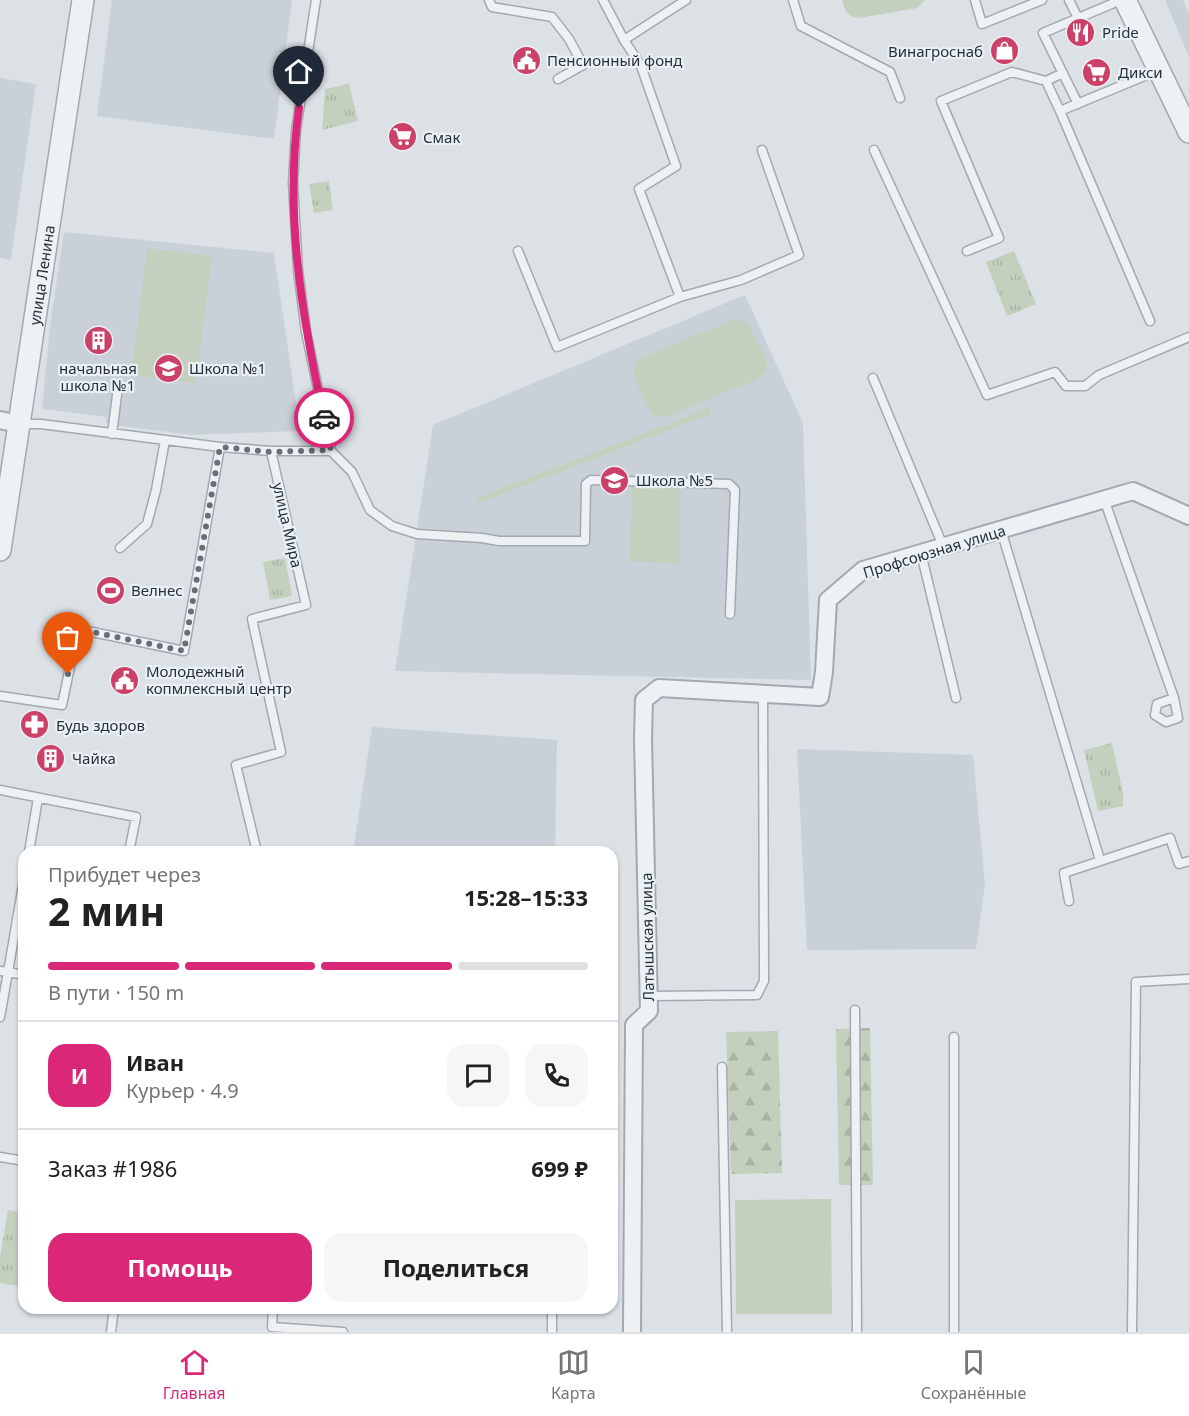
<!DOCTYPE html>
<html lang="ru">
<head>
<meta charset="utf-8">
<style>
  :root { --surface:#fff; --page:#f6f6f6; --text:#222; --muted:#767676; --line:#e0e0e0; --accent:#db2777 }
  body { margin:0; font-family:"Noto Sans",sans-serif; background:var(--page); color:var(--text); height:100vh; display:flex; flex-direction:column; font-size:22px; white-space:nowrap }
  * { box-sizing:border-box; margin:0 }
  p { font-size:20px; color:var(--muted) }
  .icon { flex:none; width:33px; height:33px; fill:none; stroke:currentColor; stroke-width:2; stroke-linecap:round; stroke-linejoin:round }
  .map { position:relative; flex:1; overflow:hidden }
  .details { position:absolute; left:18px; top:846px; width:600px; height:468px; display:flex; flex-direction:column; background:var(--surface); border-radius:18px; box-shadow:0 2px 4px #0004 }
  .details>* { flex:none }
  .pin { position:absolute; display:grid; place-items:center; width:51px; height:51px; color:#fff; margin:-62px -26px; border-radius:50% 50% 50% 0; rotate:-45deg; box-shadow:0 0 6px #0007 }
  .pin .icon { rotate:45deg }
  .courier { position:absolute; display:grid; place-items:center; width:60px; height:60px; margin:-30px; border:4px solid #db2777; border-radius:50%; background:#fff; color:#222; box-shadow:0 2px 8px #0007 }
  .headline em { font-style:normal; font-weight:700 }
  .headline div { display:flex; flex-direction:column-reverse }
  .headline { display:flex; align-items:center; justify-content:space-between; height:102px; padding:0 30px }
  h1 { font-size:39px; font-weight:700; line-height:45px }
  .bar { display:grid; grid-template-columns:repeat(4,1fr); gap:9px 6px; align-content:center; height:72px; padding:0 30px }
  .bar i { height:8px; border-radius:4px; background:var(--line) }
  .bar .current { background:var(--accent) }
  .bar p { grid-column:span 4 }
  .line { display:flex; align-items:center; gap:15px; padding:0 30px; border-top:2px solid var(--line) }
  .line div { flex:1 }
  .round { display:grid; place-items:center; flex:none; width:63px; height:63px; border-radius:18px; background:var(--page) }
  .primary-button { display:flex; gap:12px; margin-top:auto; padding:12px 30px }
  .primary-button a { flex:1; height:69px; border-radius:18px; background:var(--accent); color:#fff; font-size:24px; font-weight:700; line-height:69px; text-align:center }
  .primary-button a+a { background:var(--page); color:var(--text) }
  .dock { display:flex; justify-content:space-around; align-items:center; height:84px; border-top:2px solid var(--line); background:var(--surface); font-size:16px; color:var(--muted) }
  .dock a { display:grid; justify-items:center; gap:3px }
  .dock .current { color:var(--accent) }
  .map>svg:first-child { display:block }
</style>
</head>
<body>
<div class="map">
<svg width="1189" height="1332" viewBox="0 0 1189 1332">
  <defs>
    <pattern id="forest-firs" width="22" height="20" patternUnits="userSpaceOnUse" patternTransform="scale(1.5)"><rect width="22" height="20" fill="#c4d0bd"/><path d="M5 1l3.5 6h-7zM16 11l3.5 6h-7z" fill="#a8b3a3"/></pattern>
    <pattern id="park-tufts" width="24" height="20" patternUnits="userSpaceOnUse" patternTransform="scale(1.5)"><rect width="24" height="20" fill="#c4d0bd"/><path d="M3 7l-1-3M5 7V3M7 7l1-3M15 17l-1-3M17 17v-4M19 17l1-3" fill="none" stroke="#a8b3a3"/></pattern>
  </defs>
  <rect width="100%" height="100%" fill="#dce1e6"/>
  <!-- built -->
  <path fill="#cad0d8" d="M112 0H292L274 139 97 116Z
    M1165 0H1183L1189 14V57Z
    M0 78 36 84 11 260 0 258Z
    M64 232 274 253 300 431 191 435 114 425 106 423V417L42 409 50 326Z
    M745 295 803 423 811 680 395 671 433 425Z
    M372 727 557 740 555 852H353Z
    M797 749 973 755 985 885 976 949 807 950Z"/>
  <!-- green -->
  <path fill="#c4d0bd" d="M842 0H925L917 8 859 18C847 16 845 11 842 0Z
    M147 248 212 256 196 383 131 375Z
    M735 319 748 323 767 362 766 371 758 379 666 417 654 416C647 408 634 382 634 370 634 364 637 361 641 358Z
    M709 408 711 414 479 503 476 498Z
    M632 483 680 485V564L630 561Z
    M831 1199 832 1314H736L735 1200Z"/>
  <!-- forest -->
  <path fill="url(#forest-firs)" d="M870 1028 873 1185H839L836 1029Z
    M778 1031 782 1173 731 1174 726 1032Z"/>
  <!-- park -->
  <path fill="url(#park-tufts)" d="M349 84 358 121 322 130 325 89Z
    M329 181 333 210 314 213 309 184Z
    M1014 251 1036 304 1007 316 986 262Z
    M285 558 292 596 270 600 263 562Z
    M1112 743 1123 793V806L1098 811 1084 750Z
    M8 1210 24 1212V1287L0 1283V1258Z"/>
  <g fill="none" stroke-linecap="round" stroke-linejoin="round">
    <defs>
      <path id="service" d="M489 0 492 7 552 17 569 39 583 65 558 79
        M603 0 624 40 641 66 676 166 639 189 680 297 741 280 799 255 762 150
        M793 0 801 26 890 72 900 98
        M975 0 982 24 1042 0
        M1069 0 1078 18
        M624 40 686 0
        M1046 81 1063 73
        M1078 104 1043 33 1121 0
        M874 150 987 395 1055 372 1066 386H1085L1099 375 1189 337
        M518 251 557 347 680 297
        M967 251 999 238 941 101 1012 72 1046 81 1060 111
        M1150 321 1060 111 1159 70
        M873 378 943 546
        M19 424H41L220 447 271 451
        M112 434 118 387
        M331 451 352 472 370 510 392 526 417 534 482 538 499 541H585L586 484 591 480 729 484 735 490 730 614
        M1104 499 1174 698 1178 718 1166 722 1155 715 1157 704 1174 698
        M1001 530 1100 860
        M120 548 147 524 156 490 165 440
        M921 553 956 698
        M0 696 62 705 78 629 184 651 220 447
        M0 790 136 817 129 852
        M29 852 38 798
        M257 852 236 765 281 752 252 619 306 605 271 451H331L306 332 298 270 293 183 296 130 316 0
        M1069 901 1064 873 1170 838 1179 864 1189 861
        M0 971 8 972 24 879
        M649 996 757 995 764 981 763 695
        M855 1010 857 1332
        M0 1017 8 972 24 975
        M954 1037V1332
        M722 1067 727 1332
        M0 1157 24 1161
        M273 1308 272 1327 343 1332
        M552 1308V1332
        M111 1332 114 1308
        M1132 1332 1136 982 1189 979"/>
      <path id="minor" d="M0 420 19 424
        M632 1332 634 1025 649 1011 643 738 644 700 659 688 820 697 824 672 828 600 863 570 1133 491 1189 516"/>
      <g id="tertiary">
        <path d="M1125 0 1189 132"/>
        <path id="s1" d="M0 550 83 0"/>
      </g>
    </defs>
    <!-- service casing -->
    <use href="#service" stroke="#a2a9b0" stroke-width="11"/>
    <!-- minor casing -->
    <use href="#minor" stroke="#a2a9b0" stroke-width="20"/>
    <!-- tertiary casing -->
    <use href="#tertiary" stroke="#a2a9b0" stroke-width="24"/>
    <!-- service -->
    <use href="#service" stroke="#eef1f4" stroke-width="8"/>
    <!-- minor -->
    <use href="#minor" stroke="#eef1f4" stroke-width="16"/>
    <!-- tertiary -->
    <use href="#tertiary" stroke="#eef1f4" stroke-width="21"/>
  </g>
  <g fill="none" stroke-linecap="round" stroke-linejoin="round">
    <!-- done -->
    <path stroke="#666f78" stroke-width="6" stroke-dasharray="0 10.8" d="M68 674 78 629 184 651 220 447 271 452 331 450 324 418"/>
    <!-- route -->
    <path stroke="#db2777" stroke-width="8" d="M299 108C284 212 302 317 324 418"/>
  </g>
  <!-- icons -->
  <defs>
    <symbol id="restaurant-disc" viewBox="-11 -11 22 22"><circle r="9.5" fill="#cb4167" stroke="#ebf0f4"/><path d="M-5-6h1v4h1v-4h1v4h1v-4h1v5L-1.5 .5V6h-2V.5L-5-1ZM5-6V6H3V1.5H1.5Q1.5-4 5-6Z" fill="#fff"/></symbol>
    <symbol id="shop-disc" viewBox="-11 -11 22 22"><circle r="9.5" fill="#cb4167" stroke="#ebf0f4"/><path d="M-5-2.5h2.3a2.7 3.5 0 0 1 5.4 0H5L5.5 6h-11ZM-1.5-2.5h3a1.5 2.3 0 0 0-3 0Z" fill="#fff"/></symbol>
    <symbol id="civic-disc" viewBox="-11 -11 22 22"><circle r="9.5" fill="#cb4167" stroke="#ebf0f4"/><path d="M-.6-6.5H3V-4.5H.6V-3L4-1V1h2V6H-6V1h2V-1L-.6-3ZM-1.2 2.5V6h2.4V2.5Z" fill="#fff"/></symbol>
    <symbol id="supermarket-disc" viewBox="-11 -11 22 22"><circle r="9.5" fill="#cb4167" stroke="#ebf0f4"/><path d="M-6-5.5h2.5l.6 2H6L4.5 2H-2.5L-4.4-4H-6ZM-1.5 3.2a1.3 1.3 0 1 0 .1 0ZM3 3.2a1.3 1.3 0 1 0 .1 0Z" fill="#fff"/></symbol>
    <symbol id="building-disc" viewBox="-11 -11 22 22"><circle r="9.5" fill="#cb4167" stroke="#ebf0f4"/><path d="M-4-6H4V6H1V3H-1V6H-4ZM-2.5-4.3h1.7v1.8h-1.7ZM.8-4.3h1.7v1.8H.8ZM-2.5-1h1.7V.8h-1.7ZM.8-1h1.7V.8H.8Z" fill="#fff"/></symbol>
    <symbol id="school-disc" viewBox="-11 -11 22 22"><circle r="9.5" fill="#cb4167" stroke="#ebf0f4"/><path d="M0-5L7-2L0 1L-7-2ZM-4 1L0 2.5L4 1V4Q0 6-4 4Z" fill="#fff"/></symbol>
    <symbol id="stadium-disc" viewBox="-11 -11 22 22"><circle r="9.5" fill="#cb4167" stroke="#ebf0f4"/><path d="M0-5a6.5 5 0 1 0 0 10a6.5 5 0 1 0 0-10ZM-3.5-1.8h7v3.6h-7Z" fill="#fff"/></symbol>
    <symbol id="pharmacy-disc" viewBox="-11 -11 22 22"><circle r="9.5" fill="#cb4167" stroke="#ebf0f4"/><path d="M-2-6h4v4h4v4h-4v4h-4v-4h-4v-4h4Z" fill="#fff"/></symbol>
  </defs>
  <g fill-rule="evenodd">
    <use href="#restaurant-disc" x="1064" y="16" width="33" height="33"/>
    <use href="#shop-disc" x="988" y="34" width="33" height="33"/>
    <use href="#civic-disc" x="510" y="44" width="33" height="33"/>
    <use href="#supermarket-disc" x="1080" y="56" width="33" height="33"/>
    <use href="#supermarket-disc" x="386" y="120" width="33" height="33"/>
    <use href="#building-disc" x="82" y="324" width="33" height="33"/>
    <use href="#school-disc" x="152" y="352" width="33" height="33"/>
    <use href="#school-disc" x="598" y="464" width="33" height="33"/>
    <use href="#stadium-disc" x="94" y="574" width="33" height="33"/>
    <use href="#civic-disc" x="108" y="664" width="33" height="33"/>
    <use href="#pharmacy-disc" x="18" y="708" width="33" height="33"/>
    <use href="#building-disc" x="34" y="742" width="33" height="33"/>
  </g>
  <g text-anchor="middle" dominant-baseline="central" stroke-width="4.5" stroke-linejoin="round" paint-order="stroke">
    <!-- poi labels -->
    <g font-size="15" fill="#26313c" stroke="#ebf0f4" text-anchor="start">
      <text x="1102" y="32">Pride</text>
      <text x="983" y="51" text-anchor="end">Винагроснаб</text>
      <text x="547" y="60">Пенсионный фонд</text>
      <text x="1118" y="72">Дикси</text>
      <text x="423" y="137">Смак</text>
      <text x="98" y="368" text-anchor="middle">начальная<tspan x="98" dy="17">школа №1</tspan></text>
      <text x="189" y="368">Школа №1</text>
      <text x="636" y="480">Школа №5</text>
      <text x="131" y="590">Велнес</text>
      <text x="146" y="671">Молодежный<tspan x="146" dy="17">копмлексный центр</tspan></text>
      <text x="56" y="725">Будь здоров</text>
      <text x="72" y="758">Чайка</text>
    </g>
    <!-- street labels -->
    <g font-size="15" fill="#26313c" stroke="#ebf0f4">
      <text stroke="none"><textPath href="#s1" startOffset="278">улица Ленина</textPath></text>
      <text transform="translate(288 525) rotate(77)">улица Мира</text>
      <text transform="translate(934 551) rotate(-17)">Профсоюзная улица</text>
      <text transform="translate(647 937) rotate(-91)">Латышская улица</text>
    </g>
  </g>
</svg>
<div class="pin" style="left:68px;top:674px;background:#ea580c"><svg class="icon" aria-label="bag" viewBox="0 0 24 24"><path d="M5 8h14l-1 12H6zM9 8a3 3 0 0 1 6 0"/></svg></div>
<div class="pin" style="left:299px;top:108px;background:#1f2937"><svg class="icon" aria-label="home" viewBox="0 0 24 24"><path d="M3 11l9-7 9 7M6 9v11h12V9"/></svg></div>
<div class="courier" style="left:324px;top:418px"><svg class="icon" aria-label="car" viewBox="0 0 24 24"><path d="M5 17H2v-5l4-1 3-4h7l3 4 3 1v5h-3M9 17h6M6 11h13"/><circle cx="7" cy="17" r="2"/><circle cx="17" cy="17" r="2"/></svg></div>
<section class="details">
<div class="headline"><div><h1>2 мин</h1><p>Прибудет через</p></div><em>15:28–15:33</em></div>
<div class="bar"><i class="current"></i><i class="current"></i><i class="current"></i><i></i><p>В пути · 150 m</p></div>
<div class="line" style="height:108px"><b class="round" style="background:var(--accent);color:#fff">И</b><div><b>Иван</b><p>Курьер · 4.9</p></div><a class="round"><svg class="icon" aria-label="chat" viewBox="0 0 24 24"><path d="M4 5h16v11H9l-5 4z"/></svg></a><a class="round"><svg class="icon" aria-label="phone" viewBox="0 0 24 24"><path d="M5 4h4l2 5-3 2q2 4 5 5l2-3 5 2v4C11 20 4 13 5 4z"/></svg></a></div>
<div class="line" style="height:78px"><div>Заказ #1986</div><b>699 ₽</b></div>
<div class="primary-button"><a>Помощь</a><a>Поделиться</a></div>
</section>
</div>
<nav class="dock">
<a class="current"><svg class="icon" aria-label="home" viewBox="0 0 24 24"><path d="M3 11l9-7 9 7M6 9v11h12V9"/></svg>Главная</a>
<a><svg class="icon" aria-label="map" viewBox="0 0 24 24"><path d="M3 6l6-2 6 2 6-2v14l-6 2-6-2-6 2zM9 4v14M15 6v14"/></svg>Карта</a>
<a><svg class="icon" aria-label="saved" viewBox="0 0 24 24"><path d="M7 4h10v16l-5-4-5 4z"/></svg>Сохранённые</a>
</nav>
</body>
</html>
